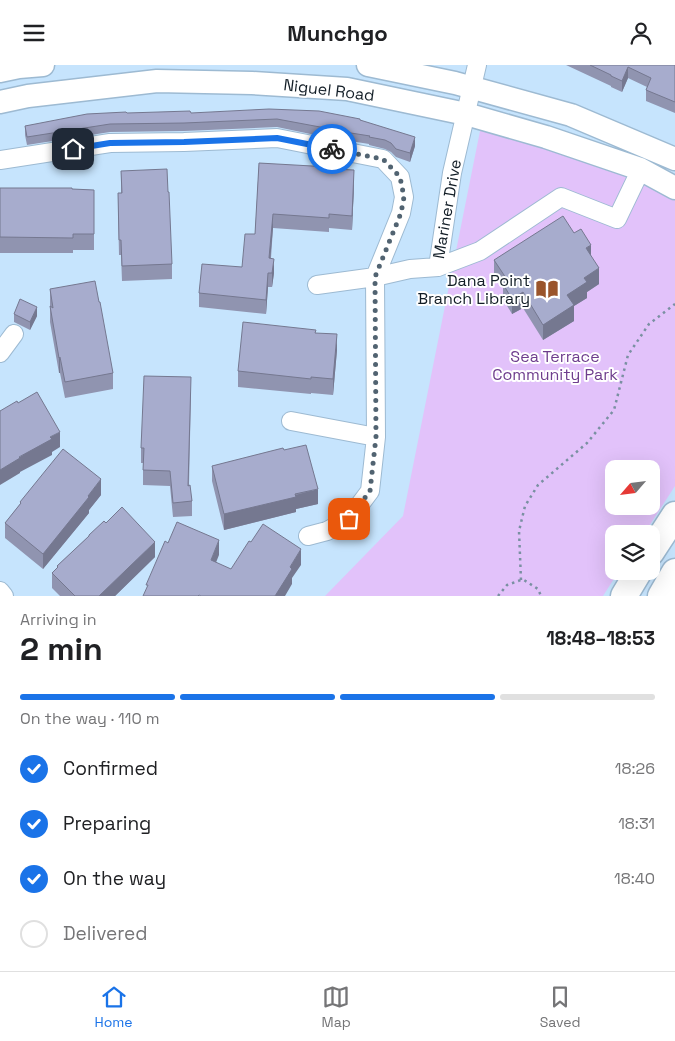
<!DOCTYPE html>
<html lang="en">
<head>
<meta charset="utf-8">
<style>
  :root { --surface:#fff; --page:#f2f2f2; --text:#202124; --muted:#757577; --line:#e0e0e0; --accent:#1a73e8 }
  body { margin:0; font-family:"Space Grotesk",sans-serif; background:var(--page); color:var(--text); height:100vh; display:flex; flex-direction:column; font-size:19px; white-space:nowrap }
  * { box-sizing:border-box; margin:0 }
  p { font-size:16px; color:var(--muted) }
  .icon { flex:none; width:28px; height:28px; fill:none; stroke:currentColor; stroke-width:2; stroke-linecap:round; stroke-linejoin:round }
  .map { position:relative; height:531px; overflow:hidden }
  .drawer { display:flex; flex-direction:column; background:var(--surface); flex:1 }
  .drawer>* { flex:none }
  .needle { width:32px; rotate:242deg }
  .tools { position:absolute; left:605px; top:395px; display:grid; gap:10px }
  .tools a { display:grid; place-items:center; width:55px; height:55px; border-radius:10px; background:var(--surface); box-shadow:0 5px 20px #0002; font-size:25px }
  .pin { position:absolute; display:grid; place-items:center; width:42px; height:42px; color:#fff; margin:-21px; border-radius:10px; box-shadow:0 2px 8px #0006 }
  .courier { position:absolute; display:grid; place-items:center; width:50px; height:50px; margin:-25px; border:4px solid #1a73e8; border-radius:50%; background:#fff; color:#222; box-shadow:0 1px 6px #0007 }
  .summary em { font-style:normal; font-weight:800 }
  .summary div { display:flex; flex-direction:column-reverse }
  .summary { display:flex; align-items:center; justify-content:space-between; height:85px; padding:0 20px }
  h1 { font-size:32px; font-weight:800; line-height:38px }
  .bar { display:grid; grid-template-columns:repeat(4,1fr); gap:8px 5px; align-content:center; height:60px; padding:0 20px }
  .bar i { height:6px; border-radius:4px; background:var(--line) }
  .bar .selected { background:var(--accent) }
  .bar p { grid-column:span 4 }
  ol { padding:0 20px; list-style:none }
  li { display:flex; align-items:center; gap:15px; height:55px }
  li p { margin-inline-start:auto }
  li .icon { padding:5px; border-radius:50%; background:var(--accent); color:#fff; stroke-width:4 }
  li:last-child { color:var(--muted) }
  li i { width:28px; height:28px; border:2px solid var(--line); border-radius:50% }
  header { display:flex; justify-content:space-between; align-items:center; height:65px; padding:0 20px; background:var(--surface); font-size:22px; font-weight:800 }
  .tab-bar { display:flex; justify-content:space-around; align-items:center; height:70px; border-top:1px solid var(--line); background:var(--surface); font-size:14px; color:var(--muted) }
  .tab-bar a { display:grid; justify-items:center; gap:2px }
  .tab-bar .selected { color:var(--accent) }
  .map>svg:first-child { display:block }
</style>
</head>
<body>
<header><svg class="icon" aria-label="menu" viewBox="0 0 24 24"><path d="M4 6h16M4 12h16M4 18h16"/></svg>Munchgo<svg class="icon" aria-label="person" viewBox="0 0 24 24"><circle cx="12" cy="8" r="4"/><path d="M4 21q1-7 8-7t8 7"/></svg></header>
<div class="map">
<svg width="675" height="531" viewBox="0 0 675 531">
  <rect width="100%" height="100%" fill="#c6e4fd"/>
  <!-- green -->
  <path fill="#e2c2fa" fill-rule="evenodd" d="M481 61 605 97 675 134V421L644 469H614V506H619L603 531H325L403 451ZM614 404H651V441H614Z"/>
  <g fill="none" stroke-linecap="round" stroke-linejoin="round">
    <defs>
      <path id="minor" d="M0 95 110 78 184 77 277 73 383 94 400 112 404 132 401 148 375 212 376 372 370 426 349 454 327 466 308 471
        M438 202 452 108 477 0
        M317 220 375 212 410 204 438 202 480 186 561 132 617 154 641 104
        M0 288 14 269
        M291 356 376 372
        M0 526 4 531"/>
      <path id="major" d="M368 0 455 18 571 50 675 94
        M0 6 19 2 43 0
        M0 37 28 31 157 16 252 18 347 24 466 49 546 72 640 104 675 123"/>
      <path id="highway" d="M651 487 675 450
        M624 531 639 506
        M661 531 675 507"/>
    </defs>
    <!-- minor casing -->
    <use href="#minor" stroke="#9dbad2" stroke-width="20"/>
    <!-- major casing -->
    <use href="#major" stroke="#9dbad2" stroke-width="25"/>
    <!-- highway casing -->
    <use href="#highway" stroke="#9dbad2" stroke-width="29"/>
    <!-- path -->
    <path stroke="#7a90a2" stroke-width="2.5" stroke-dasharray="2.5 4" stroke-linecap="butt" d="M521 515 519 466 525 441 538 420 587 378 614 345 628 290 649 259 675 239
      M498 531 507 520 521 515H524L538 524 541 531"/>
    <!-- minor -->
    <use href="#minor" stroke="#fff" stroke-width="18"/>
    <!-- major -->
    <use href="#major" stroke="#fff" stroke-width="22"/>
    <!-- highway -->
    <use href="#highway" stroke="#fff" stroke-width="26"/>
  </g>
  <!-- wall -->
  <path fill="#9094b0" d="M566 0H675V48L646 36V25L647 22 628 13 622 27 611 22V21Z
    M127 48H191L360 55 415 81 410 97 396 92 391 87 385 84 369 80V79L332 73V71H320L277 62 184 66 110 67 27 80 25 70V61Z
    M259 98 332 104 354 120 352 165 329 163V167L273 163 271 193 274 208 272 222H268L266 249 199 242V228L242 202 255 169Z
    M121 106 172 199V214L122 216 121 190H119L118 143V128H121Z
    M0 123 94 125V185H73V188H0Z
    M574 168 591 191 599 219 587 227V233L574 241V256L543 275 523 243 512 249 503 234V223L494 210V195Z
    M50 224 113 308V324L65 333 60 308H59L50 257Z
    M14 249 37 251 30 265 14 257Z
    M316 268 337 285 333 330 311 328V329L238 322V306Z
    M191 327 189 420 192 436V451L173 452 170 421 143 420V398H141V383Z
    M284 385 318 439 296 444V447L224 465 212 416V401Z
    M101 430 89 445V448L43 504 5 473V458L20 439V437Z
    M106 458 155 492 115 531H60L52 523V508L57 503V501L89 471V470Z"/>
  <!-- shaded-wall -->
  <path fill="#757890" d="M628 2V13L622 27V16Z
    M415 72V81L410 97V88Z
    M354 105V120L352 165V151Z
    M273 149V163L269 207V193Z
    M591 180V195L586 183Z
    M274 194V208L272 222V208Z
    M599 203V219L587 227V233L574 241V256L543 275V260L567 230 584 213Z
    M268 208V222L266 249V235Z
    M523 227V243L512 249V234Z
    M37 242V251L30 265V257Z
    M337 269V285L333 330V314Z
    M60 292V308H59V293Z
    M60 367V382L52 387V390L20 407V408L0 420V405L50 372Z
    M101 414V430L89 445V448L43 504V489Z
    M318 424V439L296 444V447L224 465V449Z
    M219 475V490L211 510V495Z
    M155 477V492L115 531H99Z
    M301 484V500L292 513V519L285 531H275L290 502Z"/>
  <!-- building -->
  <path fill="#a7accd" stroke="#757890" d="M590 0H675V37L646 25 651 13 628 2 622 16 611 11V10Z
    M269 44 319 46 360 54V55L415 72 410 88 396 84 391 78 385 75 369 72 370 71 332 65V63L320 62 277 54 184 58 110 59 27 72 25 61 87 49 126 47 127 48 190 46 191 48Z
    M259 98 312 101 332 102V104L354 105 352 151 329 149V153L273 149 269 193 274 194 272 208H268L266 235 199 228 202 199 242 202 245 169H255Z
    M167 104 168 127H169L172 199 122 201 121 175H119L118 128H122L121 106Z
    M0 123H72V124L94 125V169H73V173L0 172Z
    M563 151 574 168 581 164 591 180 586 183 599 203 584 213 587 217 567 230 574 240 543 260 523 227 512 234 503 219 508 216 494 195Z
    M95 216 99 237H100L113 308 65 317 60 292 59 293 50 241 53 243 50 224Z
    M20 234 37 242 30 257 14 249Z
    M243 257 316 265 315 268 337 269 333 314 311 312V314L238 306Z
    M144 311 191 312 188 421 190 420 192 436 173 438 170 406 143 405 144 383H141Z
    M37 327 60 367 50 372 52 374 19 392 20 393 0 405V346L17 336 18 338Z
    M306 380 318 424 295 429 296 432 224 449 212 401 283 383 284 385Z
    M63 384 101 414 88 431 89 432 43 489 5 458 21 438 20 437Z
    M122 442 155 477 99 531H75L52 508 58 502 57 501 89 471V470L104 456 106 458Z
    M177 457 219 475 211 495 231 504 249 476 251 477 263 459 301 484 290 502 292 504 275 531H201L199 530 198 531H143L148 520H146L165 476 168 478Z"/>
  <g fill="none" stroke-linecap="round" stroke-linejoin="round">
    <!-- done -->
    <path stroke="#516371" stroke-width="5" stroke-dasharray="0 9" d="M332 84 383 94 400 112 404 132 401 148 375 212 376 372 370 426 349 454"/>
    <!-- route -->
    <path stroke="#1a73e8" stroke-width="6" d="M73 84 110 78 184 77 277 73 332 84"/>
  </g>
  <!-- icons -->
  <defs>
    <symbol id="library-bare" viewBox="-9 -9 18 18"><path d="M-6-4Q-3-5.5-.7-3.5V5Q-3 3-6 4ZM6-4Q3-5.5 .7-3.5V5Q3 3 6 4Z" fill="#9a542b" stroke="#fff" stroke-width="2.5" paint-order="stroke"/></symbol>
  </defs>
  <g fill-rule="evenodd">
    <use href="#library-bare" x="531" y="208" width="32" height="32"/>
  </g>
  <g text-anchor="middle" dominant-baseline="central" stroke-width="4" stroke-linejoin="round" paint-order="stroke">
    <!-- street labels -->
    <g font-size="16" fill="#121d26" stroke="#fff">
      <text transform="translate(329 25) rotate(7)">Niguel Road</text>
      <text transform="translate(447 144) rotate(-80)">Mariner Drive</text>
    </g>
    <!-- poi labels -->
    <g font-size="16" fill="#121d26" stroke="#fff" text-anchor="end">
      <text x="530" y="215">Dana Point<tspan x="530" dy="18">Branch Library</tspan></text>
    </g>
    <!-- park labels -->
    <g font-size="16" fill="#6e3d8d" stroke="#fff">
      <text x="555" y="291">Sea Terrace<tspan x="555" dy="18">Community Park</tspan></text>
    </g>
  </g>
</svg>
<div class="tools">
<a><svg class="needle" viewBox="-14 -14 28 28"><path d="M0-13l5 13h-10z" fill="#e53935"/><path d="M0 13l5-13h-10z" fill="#757577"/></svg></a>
<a><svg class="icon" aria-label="layers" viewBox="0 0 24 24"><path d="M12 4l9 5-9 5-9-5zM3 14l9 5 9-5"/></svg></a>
</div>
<div class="pin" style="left:349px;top:454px;background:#ea580c"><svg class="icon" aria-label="bag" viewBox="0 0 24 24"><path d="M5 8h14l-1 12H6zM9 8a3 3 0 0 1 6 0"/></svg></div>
<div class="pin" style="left:73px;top:84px;background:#1f2937"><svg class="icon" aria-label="home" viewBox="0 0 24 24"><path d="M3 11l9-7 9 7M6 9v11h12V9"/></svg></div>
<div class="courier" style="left:332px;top:84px"><svg class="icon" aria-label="bike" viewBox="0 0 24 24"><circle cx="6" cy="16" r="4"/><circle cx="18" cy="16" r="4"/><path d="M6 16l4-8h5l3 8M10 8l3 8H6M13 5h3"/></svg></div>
</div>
<section class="drawer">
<div class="summary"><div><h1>2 min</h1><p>Arriving in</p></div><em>18:48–18:53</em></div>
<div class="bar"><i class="selected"></i><i class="selected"></i><i class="selected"></i><i></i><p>On the way · 110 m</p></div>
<ol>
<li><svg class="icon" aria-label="check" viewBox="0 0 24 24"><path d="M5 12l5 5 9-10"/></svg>Confirmed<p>18:26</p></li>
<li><svg class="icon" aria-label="check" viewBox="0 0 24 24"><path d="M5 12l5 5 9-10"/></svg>Preparing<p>18:31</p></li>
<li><svg class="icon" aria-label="check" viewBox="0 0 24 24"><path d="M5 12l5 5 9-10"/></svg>On the way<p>18:40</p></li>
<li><i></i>Delivered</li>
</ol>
</section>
<nav class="tab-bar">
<a class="selected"><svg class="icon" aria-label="home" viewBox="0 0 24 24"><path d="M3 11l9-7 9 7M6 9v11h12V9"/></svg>Home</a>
<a><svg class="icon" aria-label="map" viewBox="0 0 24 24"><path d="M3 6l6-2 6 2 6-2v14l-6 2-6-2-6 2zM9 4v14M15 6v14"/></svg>Map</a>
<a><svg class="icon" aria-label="saved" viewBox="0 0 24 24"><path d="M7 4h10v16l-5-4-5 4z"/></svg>Saved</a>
</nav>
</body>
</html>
